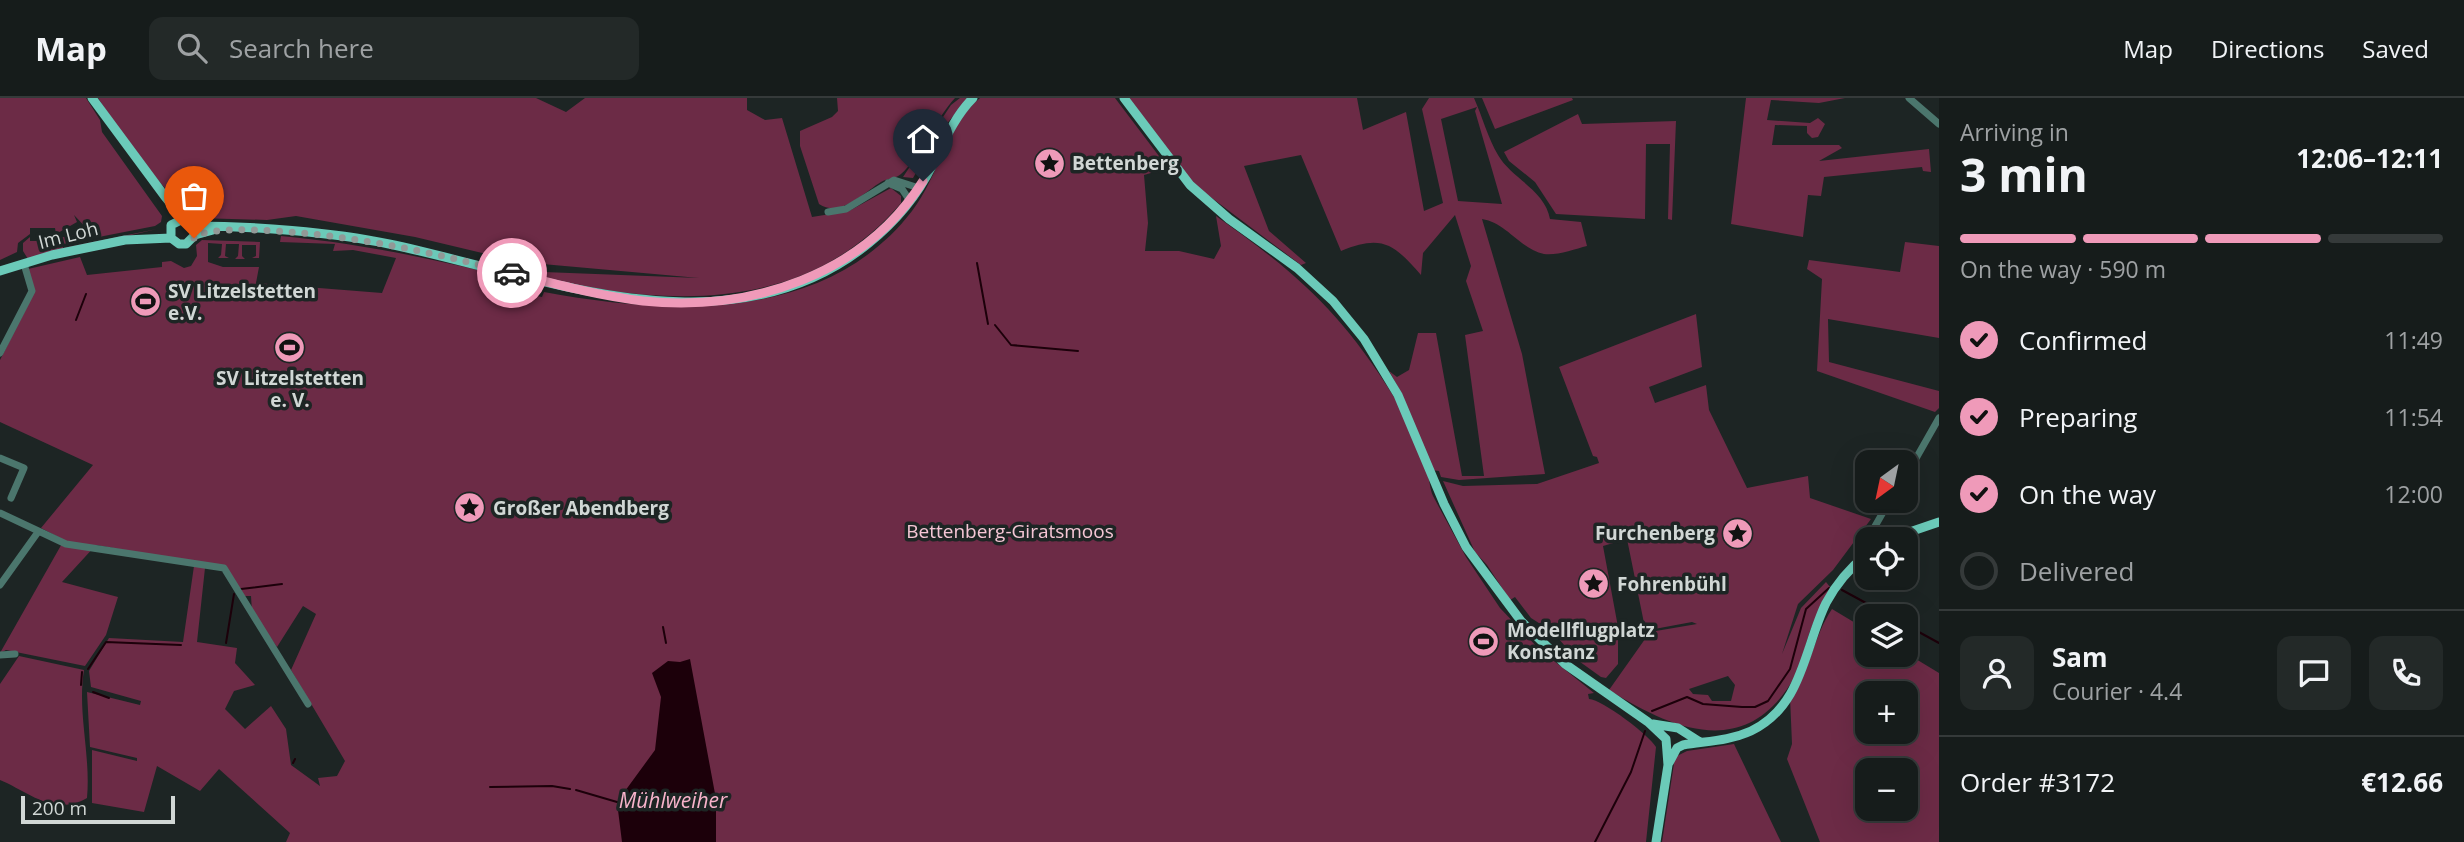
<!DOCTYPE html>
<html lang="en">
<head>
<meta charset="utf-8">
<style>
  :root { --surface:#161c1b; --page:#232928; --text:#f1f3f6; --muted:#9ea1a3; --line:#353a3a; --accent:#ef9ab9 }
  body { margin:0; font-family:"Open Sans",sans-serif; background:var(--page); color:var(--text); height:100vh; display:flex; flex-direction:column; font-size:26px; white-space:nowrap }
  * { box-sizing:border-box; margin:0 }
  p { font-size:23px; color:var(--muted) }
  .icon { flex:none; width:38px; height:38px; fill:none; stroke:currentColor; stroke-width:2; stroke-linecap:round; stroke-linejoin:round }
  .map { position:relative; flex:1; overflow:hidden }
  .sheet { display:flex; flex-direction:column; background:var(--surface); width:525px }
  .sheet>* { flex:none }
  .needle { width:46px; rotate:213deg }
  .tools { position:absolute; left:1855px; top:352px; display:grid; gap:14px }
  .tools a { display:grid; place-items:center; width:63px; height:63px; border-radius:14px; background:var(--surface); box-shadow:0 7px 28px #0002,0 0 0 2px var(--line); font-size:35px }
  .scale { position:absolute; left:21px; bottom:18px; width:154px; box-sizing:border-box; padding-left:7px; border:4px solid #d1d7d5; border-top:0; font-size:19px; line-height:24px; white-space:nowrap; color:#d1d7d5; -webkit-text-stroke:5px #1d2524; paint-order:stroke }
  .pin { position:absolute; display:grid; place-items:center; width:60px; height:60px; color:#fff; margin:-72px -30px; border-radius:50% 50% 50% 0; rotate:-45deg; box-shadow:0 0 7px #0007 }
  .pin .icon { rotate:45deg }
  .courier { position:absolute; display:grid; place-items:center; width:70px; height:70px; margin:-35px; border:5px solid #ef9ab9; border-radius:50%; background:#fff; color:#222; box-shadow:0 2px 9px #0007 }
  .headline em { font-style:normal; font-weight:700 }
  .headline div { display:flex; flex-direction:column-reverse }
  .headline { display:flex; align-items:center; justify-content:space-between; height:119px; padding:0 21px }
  h1 { font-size:46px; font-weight:700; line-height:52px }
  .bar { display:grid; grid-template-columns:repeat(4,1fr); gap:10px 7px; align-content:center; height:84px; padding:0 21px }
  .bar i { height:9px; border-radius:5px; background:var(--line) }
  .bar .on { background:var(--accent) }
  .bar p { grid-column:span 4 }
  .line { display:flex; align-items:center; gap:18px; padding:0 21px; border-top:2px solid var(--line) }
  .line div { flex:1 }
  .round { display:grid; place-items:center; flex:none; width:74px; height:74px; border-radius:14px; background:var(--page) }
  ol { padding:0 21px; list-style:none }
  li { display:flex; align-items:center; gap:21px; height:77px }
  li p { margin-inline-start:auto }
  li .icon { padding:7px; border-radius:50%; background:var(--accent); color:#111; stroke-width:4 }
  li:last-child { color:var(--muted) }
  li i { width:38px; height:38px; border:4px solid var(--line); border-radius:50% }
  header { display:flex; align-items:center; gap:42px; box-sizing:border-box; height:98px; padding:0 35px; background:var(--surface); border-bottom:2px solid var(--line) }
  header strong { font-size:33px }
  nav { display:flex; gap:38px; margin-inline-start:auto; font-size:24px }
  .search { width:490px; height:63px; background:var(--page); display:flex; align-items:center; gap:18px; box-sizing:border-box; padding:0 24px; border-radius:14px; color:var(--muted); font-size:26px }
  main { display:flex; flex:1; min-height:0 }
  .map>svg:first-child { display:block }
</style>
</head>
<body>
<header>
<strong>Map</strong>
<div class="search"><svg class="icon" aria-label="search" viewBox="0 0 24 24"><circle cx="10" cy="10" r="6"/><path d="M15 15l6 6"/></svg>Search here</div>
<nav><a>Map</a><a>Directions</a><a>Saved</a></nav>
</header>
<main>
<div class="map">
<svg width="1939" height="744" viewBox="0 0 1939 744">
  <rect width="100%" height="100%" fill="#1d2524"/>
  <!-- green -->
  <path fill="#6c2b46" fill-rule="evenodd" d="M0 0H86L100 22 102 34 162 118 161 124 155 128 63 146V150L157 131 28 161 23 153V145L30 139V143H55L56 140 91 135 74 117 77 124 56 136 55 130H30V136L18 145 17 154 0 162Z
    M98 0H536L566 14 585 0H747V12L765 22 782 20 812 119 849 113 891 90 901 98V105C801 222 653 209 518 173L699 180 520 164 415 139 296 118 267 122 198 120C174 110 114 25 98 0Z
    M837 0H955C936 20 919 61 901 76 896 81 887 80 881 84 863 95 841 120 819 106L800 48V33L832 19 838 13Z
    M960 0H968L940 34 913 80 903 79 951 7Z
    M980 0H1115L1168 70 1144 77 1148 125 1145 153H1179L1214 161 1221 148 1216 118C1298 176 1341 214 1394 299 1407 320 1420 355 1428 378 1430 385 1430 391 1433 398L1466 459 1500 510 1538 550 1594 595 1588 596 1589 601C1603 602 1649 637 1656 649L1646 744H286L290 735 219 671 200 693 157 668 144 714 92 705V652L137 663V660L90 649 87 594 140 607 141 603 91 589 89 573 109 540 183 544 194 468 205 470 197 544 237 550 235 565 255 587 234 593 225 611 245 631 271 608 286 631 291 667 320 688 318 680 337 678 345 663 291 572 316 516 303 508 277 549 252 514 251 498H243L221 469 96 447 62 484 118 499 106 537 85 568 6 552 0 555 64 442 41 430 93 367 0 324V262L32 199 28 171 80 159 87 177 162 169V164L171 163 184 170 191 168 197 158 196 147 202 142 260 144 259 160H252L256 158V147H242V158L245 161H235L238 158 239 146H226L225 158 229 160H218L221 157 222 146 208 145V164L223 169H259L256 185 382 195 396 160 353 152 333 153 335 146 280 144 281 138C368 146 452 165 536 186L535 191 493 180 496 190 542 199 544 194C669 217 825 226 912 113 939 78 946 28 980 0Z
    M1128 0H1357L1363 32 1406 14 1424 113 1443 105 1422 11 1429 0H1474C1482 18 1488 40 1498 57 1511 80 1545 92 1550 121L1581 124 1587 148C1575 151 1556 158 1544 156 1520 151 1507 125 1482 121L1522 256 1545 376 1459 382 1441 379 1439 373 1431 372 1402 296 1389 273 1397 279 1409 272 1418 235H1436L1462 378H1484L1465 237 1483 233 1466 183 1471 168 1455 117 1423 155 1421 177C1394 146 1382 136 1341 153L1301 57 1244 68 1269 133 1306 165 1301 167 1192 85ZM1477 9 1475 13 1502 106 1458 103 1441 21Z
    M1482 0H1572L1573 2 1495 31Z
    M1746 0H1845L1819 5 1771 2 1767 22 1810 25 1818 20 1825 26 1818 39 1812 40 1807 35V28L1775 27 1772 47H1839L1842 50 1819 63 1929 51 1931 74 1923 73 1922 69 1824 79 1821 98 1808 97 1803 139 1731 126Z
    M1578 16 1582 26 1676 23 1672 122 1668 121 1670 46H1646L1645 121 1556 116 1535 84 1509 63 1504 54Z
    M1905 144 1939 148V240L1828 221 1829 264 1939 293V310L1935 314 1817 273 1822 181 1807 171 1809 162 1900 174Z
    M1696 216 1702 269 1649 289 1655 305 1706 287 1709 312 1747 390 1808 378 1810 400 1871 421 1833 472 1798 506 1782 556 1801 510 1826 484 1830 489C1823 503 1816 518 1810 533 1805 547 1802 565 1795 578 1748 663 1675 633 1609 592L1650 534 1697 526 1692 524 1649 532 1645 530 1627 441 1603 448 1618 529V566L1606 580 1601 579 1576 561 1553 534 1531 520 1515 499 1510 502 1487 467 1475 454 1443 383 1463 388 1537 386 1599 365 1597 359 1593 358 1559 269ZM1728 578 1735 587 1731 603H1712L1708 597 1693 596 1689 591Z
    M1832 511 1867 532V556L1906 555 1939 575V744H1820L1787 661 1792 646 1790 599C1812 570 1813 539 1832 511ZM1867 595H1906V634H1867ZM1867 672H1906V710H1867Z
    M19 558 84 572C77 614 91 657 87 700 54 719 29 694 0 682V586Z
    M1734 646 1781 744H1662L1675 659 1687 653Z"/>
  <!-- water -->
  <path fill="#1c000a" d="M690 561 716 701V744H622L617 704 655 652 661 599 652 575 668 563 680 564Z"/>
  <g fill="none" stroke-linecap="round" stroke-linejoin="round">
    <!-- stream -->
    <path stroke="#1c000a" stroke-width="2" d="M916 48 922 43
      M977 165 988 226
      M76 222 86 196
      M995 227 1011 247 1078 253
      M241 491 282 486
      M1842 492 1890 518
      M1906 527 1939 545
      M663 529 666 545
      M226 545 234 496
      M88 571 106 544 181 547
      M81 587 82 574
      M93 594 109 600
      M1652 613 1687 599 1703 606 1742 609H1755L1768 603 1790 571 1806 511 1829 490
      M293 665 295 661
      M490 689 552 688 570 691
      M576 692 617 704
      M1595 744 1631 674 1645 633"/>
    <!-- minor -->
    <path stroke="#4b766d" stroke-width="7" d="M1909 0 1939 26
      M888 85 902 91 910 103
      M828 114 846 111 894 82 919 90
      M0 255 32 193 24 166
      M0 360 24 370 11 400
      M1906 378 1939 320
      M0 415 66 446 224 470 308 606
      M1874 430 1890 402
      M0 487 38 434
      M0 557 15 556"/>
    <!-- major -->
    <path stroke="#6bcab9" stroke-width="9" d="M92 0 166 100 183 121 194 128C252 128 332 134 389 146 542 178 729 259 869 145 895 124 917 98 932 68 944 44 954 19 973 0
      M1124 0 1190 87 1229 121 1297 170 1333 203 1364 241 1398 297 1444 406 1466 449 1521 523 1565 566 1648 624 1666 641 1668 667 1656 744
      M171 140V127L183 121
      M0 173 52 157 125 142 171 140 179 146H186L195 137 213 132
      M1889 441 1939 424
      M1653 626 1678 630 1700 644
      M1669 665 1677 650 1683 647C1707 643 1729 643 1751 633 1803 608 1804 550 1826 505 1836 486 1851 469 1867 456"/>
  </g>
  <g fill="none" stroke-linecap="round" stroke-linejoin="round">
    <!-- done -->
    <path stroke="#929997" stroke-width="7" stroke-dasharray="0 12.6" d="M194 140 195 137C227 129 258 132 290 134 366 140 439 156 512 175"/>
    <!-- route -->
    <path stroke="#ef9ab9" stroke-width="9" d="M512 175C555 186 599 198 643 203 751 214 864 177 923 83"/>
  </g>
  <!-- icons -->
  <defs>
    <symbol id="sight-disc" viewBox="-11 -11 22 22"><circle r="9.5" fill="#ef9ab9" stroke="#1d2524"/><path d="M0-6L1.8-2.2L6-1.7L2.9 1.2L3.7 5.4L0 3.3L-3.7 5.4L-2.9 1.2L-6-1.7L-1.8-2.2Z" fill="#111"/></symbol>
    <symbol id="stadium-disc" viewBox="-11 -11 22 22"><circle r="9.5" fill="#ef9ab9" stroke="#1d2524"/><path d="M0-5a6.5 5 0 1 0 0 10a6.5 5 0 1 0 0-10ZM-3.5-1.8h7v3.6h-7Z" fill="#111"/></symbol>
  </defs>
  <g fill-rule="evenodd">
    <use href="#sight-disc" x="1032" y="48" width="35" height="35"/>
    <use href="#stadium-disc" x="128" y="186" width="35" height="35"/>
    <use href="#stadium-disc" x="272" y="232" width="35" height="35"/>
    <use href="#sight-disc" x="452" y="392" width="35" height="35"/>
    <use href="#sight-disc" x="1720" y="418" width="35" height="35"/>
    <use href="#sight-disc" x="1576" y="468" width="35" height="35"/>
    <use href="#stadium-disc" x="1466" y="526" width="35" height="35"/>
  </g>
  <g text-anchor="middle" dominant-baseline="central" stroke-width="7" stroke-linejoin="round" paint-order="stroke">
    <!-- poi labels -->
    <g font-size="19" font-weight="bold" fill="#d1d7d5" stroke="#1d2524" text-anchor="start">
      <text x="1072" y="65">Bettenberg</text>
      <text x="168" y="193">SV Litzelstetten<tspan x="168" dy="22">e.V.</tspan></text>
      <text x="290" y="280" text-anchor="middle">SV Litzelstetten<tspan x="290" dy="22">e. V.</tspan></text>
      <text x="493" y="410">Großer Abendberg</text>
      <text x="1715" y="435" text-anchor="end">Furchenberg</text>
      <text x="1617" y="486">Fohrenbühl</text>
      <text x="1507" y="532">Modellflugplatz<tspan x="1507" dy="22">Konstanz</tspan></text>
    </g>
    <!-- street labels -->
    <g font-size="19" fill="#d1d7d5" stroke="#1d2524">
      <text transform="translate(68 137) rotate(-14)">Im Loh</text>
    </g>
    <!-- park labels -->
    <g font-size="19" fill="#f5c6d5" stroke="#1d2524">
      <text x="1010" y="433">Bettenberg-Giratsmoos</text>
    </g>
    <!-- water labels -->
    <g font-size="21" font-style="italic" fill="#f8b3cb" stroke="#1d2524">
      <text x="673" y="702">Mühlweiher</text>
    </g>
  </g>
</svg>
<div class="tools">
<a><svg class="needle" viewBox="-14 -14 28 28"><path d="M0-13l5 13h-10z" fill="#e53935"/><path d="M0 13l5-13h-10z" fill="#9ea1a3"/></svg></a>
<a><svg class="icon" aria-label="locate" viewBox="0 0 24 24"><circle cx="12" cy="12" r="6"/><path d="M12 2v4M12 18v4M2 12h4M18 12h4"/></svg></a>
<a><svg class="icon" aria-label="layers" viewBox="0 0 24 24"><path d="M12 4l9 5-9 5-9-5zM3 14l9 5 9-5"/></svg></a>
<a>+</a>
<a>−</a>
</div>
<div class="scale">200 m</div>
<div class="pin" style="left:194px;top:140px;background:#ea580c"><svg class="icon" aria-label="bag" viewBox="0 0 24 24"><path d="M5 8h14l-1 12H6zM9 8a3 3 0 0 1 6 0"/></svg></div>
<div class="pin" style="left:923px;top:83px;background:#1f2937"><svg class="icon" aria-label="home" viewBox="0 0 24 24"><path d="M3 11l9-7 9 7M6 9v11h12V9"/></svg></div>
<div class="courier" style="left:512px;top:175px"><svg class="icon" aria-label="car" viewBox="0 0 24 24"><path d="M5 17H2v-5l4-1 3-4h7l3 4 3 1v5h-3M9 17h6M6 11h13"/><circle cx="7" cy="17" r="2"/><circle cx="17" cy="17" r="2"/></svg></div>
</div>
<section class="sheet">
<div class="headline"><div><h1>3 min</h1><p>Arriving in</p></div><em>12:06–12:11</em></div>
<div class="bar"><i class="on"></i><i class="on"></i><i class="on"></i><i></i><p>On the way · 590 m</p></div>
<ol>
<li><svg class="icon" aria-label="check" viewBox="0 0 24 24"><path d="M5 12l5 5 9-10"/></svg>Confirmed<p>11:49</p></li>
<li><svg class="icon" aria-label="check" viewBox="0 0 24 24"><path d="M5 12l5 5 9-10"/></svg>Preparing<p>11:54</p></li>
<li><svg class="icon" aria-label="check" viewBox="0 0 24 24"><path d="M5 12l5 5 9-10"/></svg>On the way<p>12:00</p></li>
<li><i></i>Delivered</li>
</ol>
<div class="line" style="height:126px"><a class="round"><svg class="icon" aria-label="person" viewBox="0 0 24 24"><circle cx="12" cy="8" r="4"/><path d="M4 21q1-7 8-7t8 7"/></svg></a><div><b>Sam</b><p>Courier · 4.4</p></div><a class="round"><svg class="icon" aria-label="chat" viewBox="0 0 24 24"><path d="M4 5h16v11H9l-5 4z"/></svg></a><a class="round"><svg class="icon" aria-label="phone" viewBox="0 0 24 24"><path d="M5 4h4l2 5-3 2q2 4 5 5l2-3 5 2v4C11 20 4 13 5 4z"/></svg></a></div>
<div class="line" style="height:91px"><div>Order #3172</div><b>€12.66</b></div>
</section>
</main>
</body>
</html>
